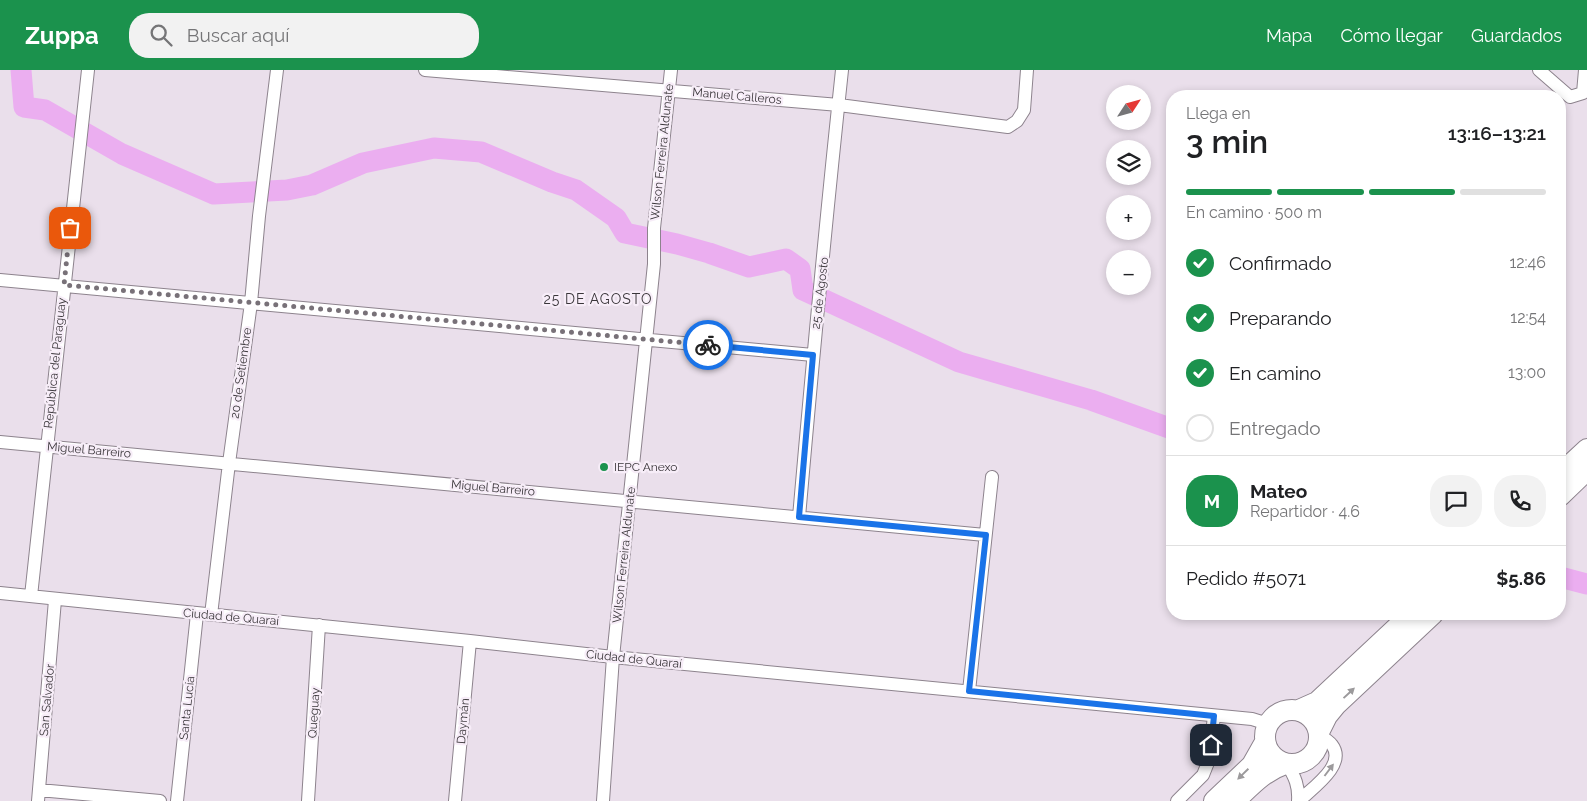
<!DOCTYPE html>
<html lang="es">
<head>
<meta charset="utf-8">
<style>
  :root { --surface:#fff; --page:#f2f2f2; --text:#202124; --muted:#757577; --line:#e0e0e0; --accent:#1b924d }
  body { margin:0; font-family:Raleway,sans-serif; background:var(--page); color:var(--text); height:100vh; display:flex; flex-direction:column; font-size:19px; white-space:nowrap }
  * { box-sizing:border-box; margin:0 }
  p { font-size:16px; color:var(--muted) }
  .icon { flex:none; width:28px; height:28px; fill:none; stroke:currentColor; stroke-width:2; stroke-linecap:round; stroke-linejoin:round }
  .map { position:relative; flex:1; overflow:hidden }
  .panel { position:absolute; left:1166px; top:20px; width:400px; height:530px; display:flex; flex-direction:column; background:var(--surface); border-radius:20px; box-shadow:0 2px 8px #0003 }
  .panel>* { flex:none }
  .needle { width:32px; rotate:54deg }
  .fabs { position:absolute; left:1106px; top:15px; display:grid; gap:10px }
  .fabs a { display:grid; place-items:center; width:45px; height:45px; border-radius:50%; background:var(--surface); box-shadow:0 2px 8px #0003; font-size:25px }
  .pin { position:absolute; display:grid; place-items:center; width:42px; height:42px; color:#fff; margin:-21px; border-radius:10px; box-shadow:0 2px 8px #0006 }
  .courier { position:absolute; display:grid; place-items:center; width:50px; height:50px; margin:-25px; border:4px solid #1a73e8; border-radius:50%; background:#fff; color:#222; box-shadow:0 1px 6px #0007 }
  .overview em { font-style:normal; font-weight:600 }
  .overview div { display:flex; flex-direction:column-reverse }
  .overview { display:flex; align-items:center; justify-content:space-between; height:85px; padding:0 20px }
  h1 { font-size:32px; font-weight:600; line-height:38px }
  .bar { display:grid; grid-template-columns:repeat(4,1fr); gap:8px 5px; align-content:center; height:60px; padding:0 20px }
  .bar i { height:6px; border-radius:4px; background:var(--line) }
  .bar .selected { background:var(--accent) }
  .bar p { grid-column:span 4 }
  .line { display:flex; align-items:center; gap:12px; padding:0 20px; border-top:1px solid var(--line) }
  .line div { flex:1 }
  .round { display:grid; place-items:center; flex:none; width:52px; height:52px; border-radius:20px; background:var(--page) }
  ol { padding:0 20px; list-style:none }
  li { display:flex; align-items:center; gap:15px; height:55px }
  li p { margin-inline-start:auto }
  li .icon { padding:5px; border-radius:50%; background:var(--accent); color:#fff; stroke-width:4 }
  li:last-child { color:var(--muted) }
  li i { width:28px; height:28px; border:2px solid var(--line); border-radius:50% }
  header { display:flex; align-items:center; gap:30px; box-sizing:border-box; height:70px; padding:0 25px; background:var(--accent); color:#fff }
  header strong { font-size:24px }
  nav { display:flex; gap:28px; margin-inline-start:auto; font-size:18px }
  .search { width:350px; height:45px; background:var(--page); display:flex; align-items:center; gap:12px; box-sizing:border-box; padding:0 18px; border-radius:20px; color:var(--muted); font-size:19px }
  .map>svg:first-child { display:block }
</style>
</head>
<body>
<header>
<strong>Zuppa</strong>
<div class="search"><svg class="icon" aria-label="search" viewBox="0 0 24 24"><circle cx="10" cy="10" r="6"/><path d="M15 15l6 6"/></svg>Buscar aquí</div>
<nav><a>Mapa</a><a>Cómo llegar</a><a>Guardados</a></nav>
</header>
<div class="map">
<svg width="1587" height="731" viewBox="0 0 1587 731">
  <rect width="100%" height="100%" fill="#eadfeb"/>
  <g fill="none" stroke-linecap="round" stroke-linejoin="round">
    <!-- river -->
    <path stroke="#ebaef0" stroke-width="21" d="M21 0 24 37 45 40 122 84 214 124 287 120 312 115 363 93 434 78 481 82 552 112 576 120 616 148 625 163 677 174 709 183 749 197 786 189 800 199 803 220 959 292 1091 330 1172 359
      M1560 507 1587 514"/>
    <defs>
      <path id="minor" d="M425 0 839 35 1008 57 1017 51 1024 40 1027 0
        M1539 0 1570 27 1583 23 1585 0
        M0 210 813 285
        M0 372 985 465
        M799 447C812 298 826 149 842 0
        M0 523 470 571 613 587 1252 649 1268 654
        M31 526 88 0
        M211 545 229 393 251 233 259 146 277 0
        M969 621 992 407
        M1287 694C1295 707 1299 716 1298 731
        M39 720 160 731
        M38 731 55 530
        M177 731 197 544
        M308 731 319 555
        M455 731 470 571
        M603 731 613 587 654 194V158L671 0
        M1177 731 1203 705 1209 690 1214 646
        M1299 731C1312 718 1347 695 1332 675 1329 671 1324 668 1319 665"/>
      <path id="primary" d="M1560 404 1587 379
        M1560 426 1587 400
        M1265 667a27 27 0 1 1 54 0a27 27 0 1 1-54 0Z
        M1299 640 1317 632 1411 544
        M1319 662 1327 646 1336 635 1433 544
        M1214 731 1252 695 1265 672
        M1235 731C1251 716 1264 701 1285 694"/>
    </defs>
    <!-- minor casing -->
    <use href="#minor" stroke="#8d838d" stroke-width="14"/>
    <!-- primary casing -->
    <use href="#primary" stroke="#8d838d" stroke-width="22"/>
    <!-- minor -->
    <use href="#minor" stroke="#fff" stroke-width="12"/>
    <!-- primary -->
    <use href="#primary" stroke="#fff" stroke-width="20"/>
  </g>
  <!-- one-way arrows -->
  <defs><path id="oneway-solid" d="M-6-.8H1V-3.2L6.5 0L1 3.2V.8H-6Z" transform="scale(1.25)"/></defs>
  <g fill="#9c9a9c">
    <use href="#oneway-solid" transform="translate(1349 623) rotate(-43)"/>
    <use href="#oneway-solid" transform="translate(1329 700) rotate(-53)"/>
    <use href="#oneway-solid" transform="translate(1243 704) rotate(136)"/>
  </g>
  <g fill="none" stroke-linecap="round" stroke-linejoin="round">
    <!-- done -->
    <path stroke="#787178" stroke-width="5" stroke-dasharray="0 9" d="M70 158 64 215 708 275"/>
    <!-- route -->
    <path stroke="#1a73e8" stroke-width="6" d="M708 275 813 285 799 447 986 465 969 621 1214 646 1211 675"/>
  </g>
  <!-- markers -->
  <circle fill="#1b924d" stroke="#f7edf8" stroke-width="2" cx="604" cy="397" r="5"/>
  <g text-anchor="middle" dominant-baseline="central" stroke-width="4.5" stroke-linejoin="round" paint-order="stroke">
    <!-- street labels -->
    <g font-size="12" fill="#3a363a" stroke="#f7edf8">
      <text transform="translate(737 26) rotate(5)">Manuel Calleros</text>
      <text transform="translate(662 82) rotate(-84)">Wilson Ferreira Aldunate</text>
      <text transform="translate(820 223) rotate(-83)">25 de Agosto</text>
      <text transform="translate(55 293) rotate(-84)">República del Paraguay</text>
      <text transform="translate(241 303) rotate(-82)">20 de Setiembre</text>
      <text transform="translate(89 380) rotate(5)">Miguel Barreiro</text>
      <text transform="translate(493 418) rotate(5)">Miguel Barreiro</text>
      <text transform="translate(624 485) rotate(-84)">Wilson Ferreira Aldunate</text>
      <text transform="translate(231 547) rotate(5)">Ciudad de Quaraí</text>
      <text transform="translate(634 589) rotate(6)">Ciudad de Quaraí</text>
      <text transform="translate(47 630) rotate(-85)">San Salvador</text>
      <text transform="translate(187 638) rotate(-84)">Santa Lucía</text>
      <text transform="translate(314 643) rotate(-86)">Queguay</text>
      <text transform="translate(463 651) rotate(-85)">Daymán</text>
    </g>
    <!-- poi labels -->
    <g font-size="12" fill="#3a363a" stroke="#f7edf8" text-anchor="start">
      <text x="614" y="397">IEPC Anexo</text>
    </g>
    <!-- neighbourhood labels -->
    <g font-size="14" letter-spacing="1" fill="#3a363a" stroke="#f7edf8">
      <text x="598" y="229">25 DE AGOSTO</text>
    </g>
  </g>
</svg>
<div class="fabs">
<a><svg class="needle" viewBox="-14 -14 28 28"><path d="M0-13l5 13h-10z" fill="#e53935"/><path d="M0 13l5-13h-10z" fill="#757577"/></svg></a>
<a><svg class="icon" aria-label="layers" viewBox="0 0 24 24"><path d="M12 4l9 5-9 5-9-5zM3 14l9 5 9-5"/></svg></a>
<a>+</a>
<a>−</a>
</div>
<div class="pin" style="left:70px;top:158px;background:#ea580c"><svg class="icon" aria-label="bag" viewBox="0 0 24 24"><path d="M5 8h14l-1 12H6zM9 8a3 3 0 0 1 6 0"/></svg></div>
<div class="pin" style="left:1211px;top:675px;background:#1f2937"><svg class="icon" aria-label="home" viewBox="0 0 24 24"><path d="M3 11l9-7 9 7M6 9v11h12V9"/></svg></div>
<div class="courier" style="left:708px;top:275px"><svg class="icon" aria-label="bike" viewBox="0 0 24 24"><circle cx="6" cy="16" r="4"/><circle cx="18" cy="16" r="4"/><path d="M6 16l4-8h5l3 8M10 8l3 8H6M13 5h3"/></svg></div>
<section class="panel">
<div class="overview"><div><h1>3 min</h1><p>Llega en</p></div><em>13:16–13:21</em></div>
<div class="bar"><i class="selected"></i><i class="selected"></i><i class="selected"></i><i></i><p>En camino · 500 m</p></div>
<ol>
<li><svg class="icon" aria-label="check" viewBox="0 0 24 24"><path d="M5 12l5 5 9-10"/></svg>Confirmado<p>12:46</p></li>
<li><svg class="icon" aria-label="check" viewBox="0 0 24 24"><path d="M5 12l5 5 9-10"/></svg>Preparando<p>12:54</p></li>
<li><svg class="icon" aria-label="check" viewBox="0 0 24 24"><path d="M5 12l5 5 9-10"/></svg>En camino<p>13:00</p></li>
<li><i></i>Entregado</li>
</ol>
<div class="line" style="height:90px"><b class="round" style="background:var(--accent);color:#fff">M</b><div><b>Mateo</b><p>Repartidor · 4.6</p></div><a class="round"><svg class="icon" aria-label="chat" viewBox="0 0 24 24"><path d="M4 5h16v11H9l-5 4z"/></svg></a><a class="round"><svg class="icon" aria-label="phone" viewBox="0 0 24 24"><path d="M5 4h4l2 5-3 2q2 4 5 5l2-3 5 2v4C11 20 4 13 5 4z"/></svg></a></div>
<div class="line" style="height:65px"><div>Pedido #5071</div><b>$5.86</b></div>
</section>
</div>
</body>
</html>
